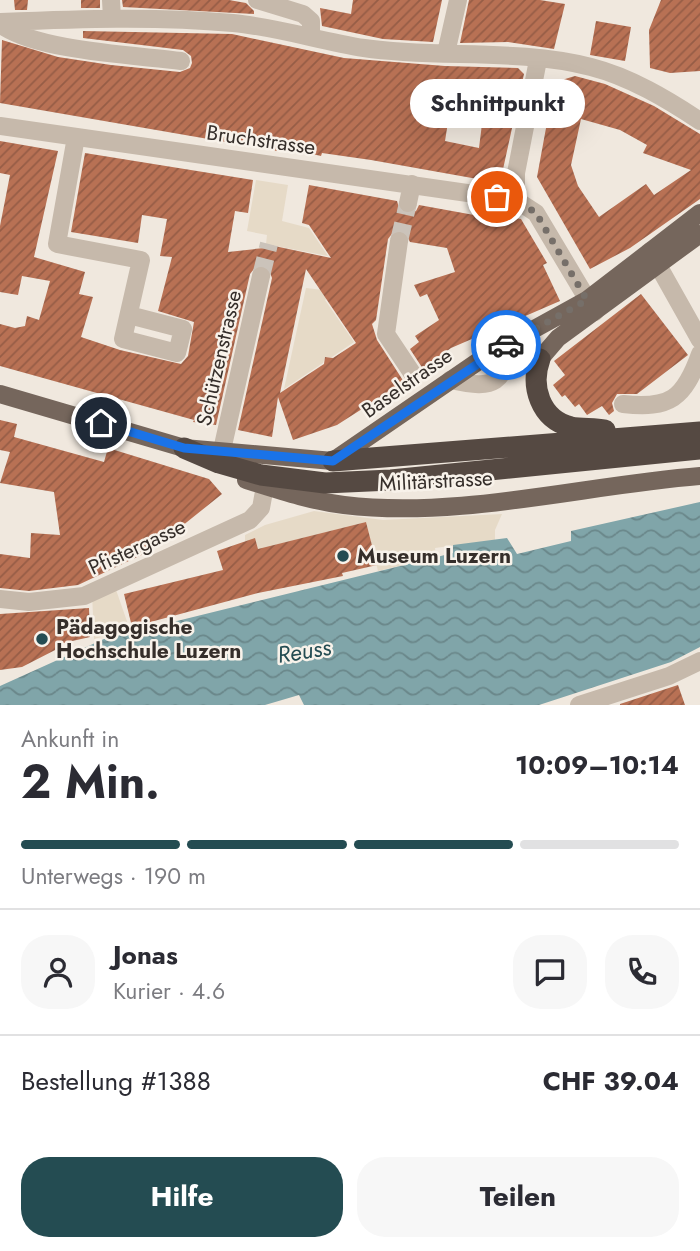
<!DOCTYPE html>
<html lang="de">
<head>
<meta charset="utf-8">
<style>
  :root { --surface:#fff; --page:#f7f7f7; --text:#2b2b33; --muted:#7c7c81; --line:#e1e1e2; --accent:#244c52 }
  body { margin:0; font-family:Jost,sans-serif; background:var(--page); color:var(--text); height:100vh; display:flex; flex-direction:column; font-size:26px; white-space:nowrap }
  * { box-sizing:border-box; margin:0 }
  p { font-size:23px; color:var(--muted) }
  .icon { flex:none; width:38px; height:38px; fill:none; stroke:currentColor; stroke-width:2; stroke-linecap:round; stroke-linejoin:round }
  .map { position:relative; height:705px; overflow:hidden }
  .details { display:flex; flex-direction:column; background:var(--surface); flex:1 }
  .details>* { flex:none }
  .pin { position:absolute; display:grid; place-items:center; width:60px; height:60px; color:#fff; margin:-30px; border:4px solid #fff; border-radius:50%; box-shadow:0 2px 7px #0007 }
  .courier { position:absolute; display:grid; place-items:center; width:70px; height:70px; margin:-35px; border:5px solid #1a73e8; border-radius:50%; background:#fff; color:#222; box-shadow:0 2px 9px #0007 }
  .bubble { position:absolute; height:49px; border-radius:24px; background:var(--surface); box-shadow:0 7px 28px #0002; font-size:23px; font-weight:700; line-height:49px; text-align:center }
  .summary em { font-style:normal; font-weight:700 }
  .summary div { display:flex; flex-direction:column-reverse }
  .summary { display:flex; align-items:center; justify-content:space-between; height:119px; padding:0 21px }
  h1 { font-size:46px; font-weight:700; line-height:52px }
  .bar { display:grid; grid-template-columns:repeat(4,1fr); gap:10px 7px; align-content:center; height:84px; padding:0 21px }
  .bar i { height:9px; border-radius:5px; background:var(--line) }
  .bar .selected { background:var(--accent) }
  .bar p { grid-column:span 4 }
  .line { display:flex; align-items:center; gap:18px; padding:0 21px; border-top:2px solid var(--line) }
  .line div { flex:1 }
  .round { display:grid; place-items:center; flex:none; width:74px; height:74px; border-radius:28px; background:var(--page) }
  .primary-button { display:flex; gap:14px; margin-top:auto; padding:14px 21px }
  .primary-button a { flex:1; height:80px; border-radius:28px; background:var(--accent); color:#fff; font-size:28px; font-weight:700; line-height:80px; text-align:center }
  .primary-button a+a { background:var(--page); color:var(--text) }
  .map>svg:first-child { display:block }
</style>
</head>
<body>
<div class="map">
<svg width="700" height="705" viewBox="0 0 700 705">
  <defs>
    <pattern id="water-waves" width="16" height="10" patternUnits="userSpaceOnUse" patternTransform="scale(1.75)"><rect width="16" height="10" fill="#80a5a9"/><path d="M0 5q4-4 8 0t8 0" fill="none" stroke="#6a878a"/></pattern>
    <pattern id="building-hatch" width="6" height="6" patternUnits="userSpaceOnUse" patternTransform="scale(1.75)"><rect width="6" height="6" fill="#b87154"/><path d="M-1 1l2-2M0 6l6-6M5 7l2-2" fill="none" stroke="#965d46"/></pattern>
  </defs>
  <rect width="100%" height="100%" fill="#f0e8de"/>
  <!-- plaza -->
  <path fill="#e6dac7" d="M256 180 288 185 282 221 309 228 328 256 266 244 267 235 247 231Z
    M347 285 325 300 354 342 332 357H325L323 363 284 389 306 288 323 290Z
    M314 511 383 520 502 514 495 530V540L435 548 436 557 378 571 366 522 275 545 267 576 255 539 245 542V535L265 525Z
    M114 584 130 630 94 639 92 593Z"/>
  <!-- water -->
  <path fill="url(#water-waves)" d="M700 502V647L671 662 539 705H304L299 695 265 705H0V686L104 639 453 553V545L507 538 517 554 571 541V531Z"/>
  <!-- building -->
  <path fill="url(#building-hatch)" fill-rule="evenodd" d="M14 0H28L27 10H15Z
    M81 0H100V8H81Z
    M122 0H229L246 3 254 11V14L123 7Z
    M353 0H442L433 42 383 39 322 26 320 8 351 14Z
    M469 0H540L565 4 554 49 508 42 460 43Z
    M661 0H700V71L670 73 650 68 649 30Z
    M596 21 631 27 625 61 590 55Z
    M83 31 232 34 344 58 445 66 518 68 524 74 518 101H503L514 119 500 183 371 160 322 153 321 156 278 146 277 151 0 103 2 40 58 57 111 65 180 72 190 68 192 63 191 56 183 50 83 38ZM452 97 485 100 479 148 445 141Z
    M575 76 605 84 654 106 700 134V199L630 248 590 269 537 177 553 90 565 79ZM581 119 620 130 647 145 643 153 691 170 654 195 646 184 599 217 578 186 571 165Z
    M0 141 58 151 34 257 85 272 79 294 93 297 81 337 120 350 181 364 188 356 194 322 158 311 172 257 160 256 167 219 142 215 138 243 71 232 85 153 253 180 248 213 235 211 228 252 264 248 265 244 331 258 309 225 302 223 309 185 397 201 400 211 406 214 416 211 419 205 485 217 490 213 521 219 547 263 543 265 560 301 451 348 423 369 410 349 419 342 415 336 439 320 427 294 420 297 414 285 455 272 447 248 410 242 405 232 394 231 388 239 376 320 372 324 377 340 404 382 337 425 293 440 278 397 272 437 238 430 272 278 268 267 257 265 250 274 216 425 193 422 194 420 0 366V324L15 328 25 326 27 316 39 320 50 281 22 276 18 295 0 292V226L10 175 0 173ZM306 269 356 343 333 358 325 357 324 364 280 393Z
    M641 294 688 355 637 394H617L612 403 614 411 609 415 602 406 587 415 579 404 575 407 565 395 562 397 553 385 565 375 554 361Z
    M0 420 17 424 14 437 104 462 108 448 209 479 222 494 152 550 78 585 29 591 0 588V554L30 558 31 533 60 535 54 492 0 483 10 452 0 450Z
    M366 522 377 565 342 573 343 576 258 593 132 627 124 594 223 570 217 551 255 538 258 549Z
    M89 608 90 637 59 644V648L22 667 0 670V614Z
    M678 685 685 705H620V704Z"/>
  <g fill="none" stroke-linecap="round" stroke-linejoin="round">
    <!-- minor-tunnel -->
    <path stroke="#cbc3ba" stroke-width="18" stroke-dasharray="18 9" stroke-linecap="butt" d="M399 241 408 203
      M261 276 269 244"/>
    <!-- minor -->
    <path stroke="#c6b9ab" stroke-width="18" d="M111 0 112 18
      M257 0 303 14 311 21V36
      M0 22C78 19 155 16 233 23 277 27 320 41 364 48 438 59 517 48 591 67 630 77 667 99 700 121
      M0 24C35 51 135 55 181 61
      M446 53 458 0
      M0 126 516 200 536 213 595 312
      M76 137 57 244 141 260 123 339 177 353 183 329 129 315
      M516 200V173L538 60
      M408 203 412 184
      M399 241 386 334 414 376
      M650 251 700 340
      M450 380C498 390 501 384 516 339
      M623 404C670 409 684 399 700 354
      M222 450 261 276
      M0 599 29 602 84 596 250 520 261 508 265 486
      M579 705 669 676 700 661"/>
    <!-- major -->
    <path stroke="#75665c" stroke-width="18" d="M540 359 558 338 700 234
      M0 394 184 448 333 461 489 354 587 300 700 213
      M246 480C278 490 310 501 344 505 460 519 585 485 700 476"/>
    <!-- highway -->
    <path stroke="#554942" stroke-width="21" d="M540 359C530 386 540 419 571 427 582 429 594 428 605 430
      M184 448 219 463 261 475 325 483 391 480 700 449
      M333 461 700 432"/>
  </g>
  <g fill="none" stroke-linecap="round" stroke-linejoin="round">
    <!-- done -->
    <path stroke="#766f69" stroke-width="7" stroke-dasharray="0 12.6" d="M497 197 516 200 536 213 587 300 506 345"/>
    <!-- route -->
    <path stroke="#1a73e8" stroke-width="9" d="M101 423 184 448 333 461 506 345"/>
  </g>
  <!-- markers -->
  <g fill="#244c52" stroke="#f8f2ea" stroke-width="2.5">
    <circle cx="343" cy="556" r="7"/>
    <circle cx="42" cy="639" r="7"/>
  </g>
  <g text-anchor="middle" dominant-baseline="central" stroke-width="5" stroke-linejoin="round" paint-order="stroke">
    <!-- street labels -->
    <g font-size="21" fill="#352e2a" stroke="#f8f2ea">
      <text transform="translate(261 140) rotate(8)">Bruchstrasse</text>
      <text transform="translate(219 358) rotate(-77)">Schützenstrasse</text>
      <text transform="translate(407 383) rotate(-35)">Baselstrasse</text>
      <text transform="translate(436 481) rotate(-3)">Militärstrasse</text>
      <text transform="translate(137 547) rotate(-25)">Pfistergasse</text>
    </g>
    <!-- poi labels -->
    <g font-size="21" font-weight="bold" fill="#352e2a" stroke="#f8f2ea" text-anchor="start">
      <text x="357" y="556">Museum Luzern</text>
      <text x="56" y="627">Pädagogische<tspan x="56" dy="24">Hochschule Luzern</tspan></text>
    </g>
    <!-- water labels -->
    <g font-size="23" font-style="italic" fill="#244c52" stroke="#f8f2ea">
      <text transform="translate(304 651) rotate(-9)">Reuss</text>
    </g>
  </g>
</svg>
<div class="pin" style="left:497px;top:197px;background:#ea580c"><svg class="icon" aria-label="bag" viewBox="0 0 24 24"><path d="M5 8h14l-1 12H6zM9 8a3 3 0 0 1 6 0"/></svg></div>
<div class="pin" style="left:101px;top:423px;background:#1f2937"><svg class="icon" aria-label="home" viewBox="0 0 24 24"><path d="M3 11l9-7 9 7M6 9v11h12V9"/></svg></div>
<div class="courier" style="left:506px;top:345px"><svg class="icon" aria-label="car" viewBox="0 0 24 24"><path d="M5 17H2v-5l4-1 3-4h7l3 4 3 1v5h-3M9 17h6M6 11h13"/><circle cx="7" cy="17" r="2"/><circle cx="17" cy="17" r="2"/></svg></div>
<div class="bubble" style="left:410px;top:79px;width:175px">Schnittpunkt</div>
</div>
<section class="details">
<div class="summary"><div><h1>2 Min.</h1><p>Ankunft in</p></div><em>10:09–10:14</em></div>
<div class="bar"><i class="selected"></i><i class="selected"></i><i class="selected"></i><i></i><p>Unterwegs · 190 m</p></div>
<div class="line" style="height:126px"><a class="round"><svg class="icon" aria-label="person" viewBox="0 0 24 24"><circle cx="12" cy="8" r="4"/><path d="M4 21q1-7 8-7t8 7"/></svg></a><div><b>Jonas</b><p>Kurier · 4.6</p></div><a class="round"><svg class="icon" aria-label="chat" viewBox="0 0 24 24"><path d="M4 5h16v11H9l-5 4z"/></svg></a><a class="round"><svg class="icon" aria-label="phone" viewBox="0 0 24 24"><path d="M5 4h4l2 5-3 2q2 4 5 5l2-3 5 2v4C11 20 4 13 5 4z"/></svg></a></div>
<div class="line" style="height:91px"><div>Bestellung #1388</div><b>CHF 39.04</b></div>
<div class="primary-button"><a>Hilfe</a><a>Teilen</a></div>
</section>
</body>
</html>
